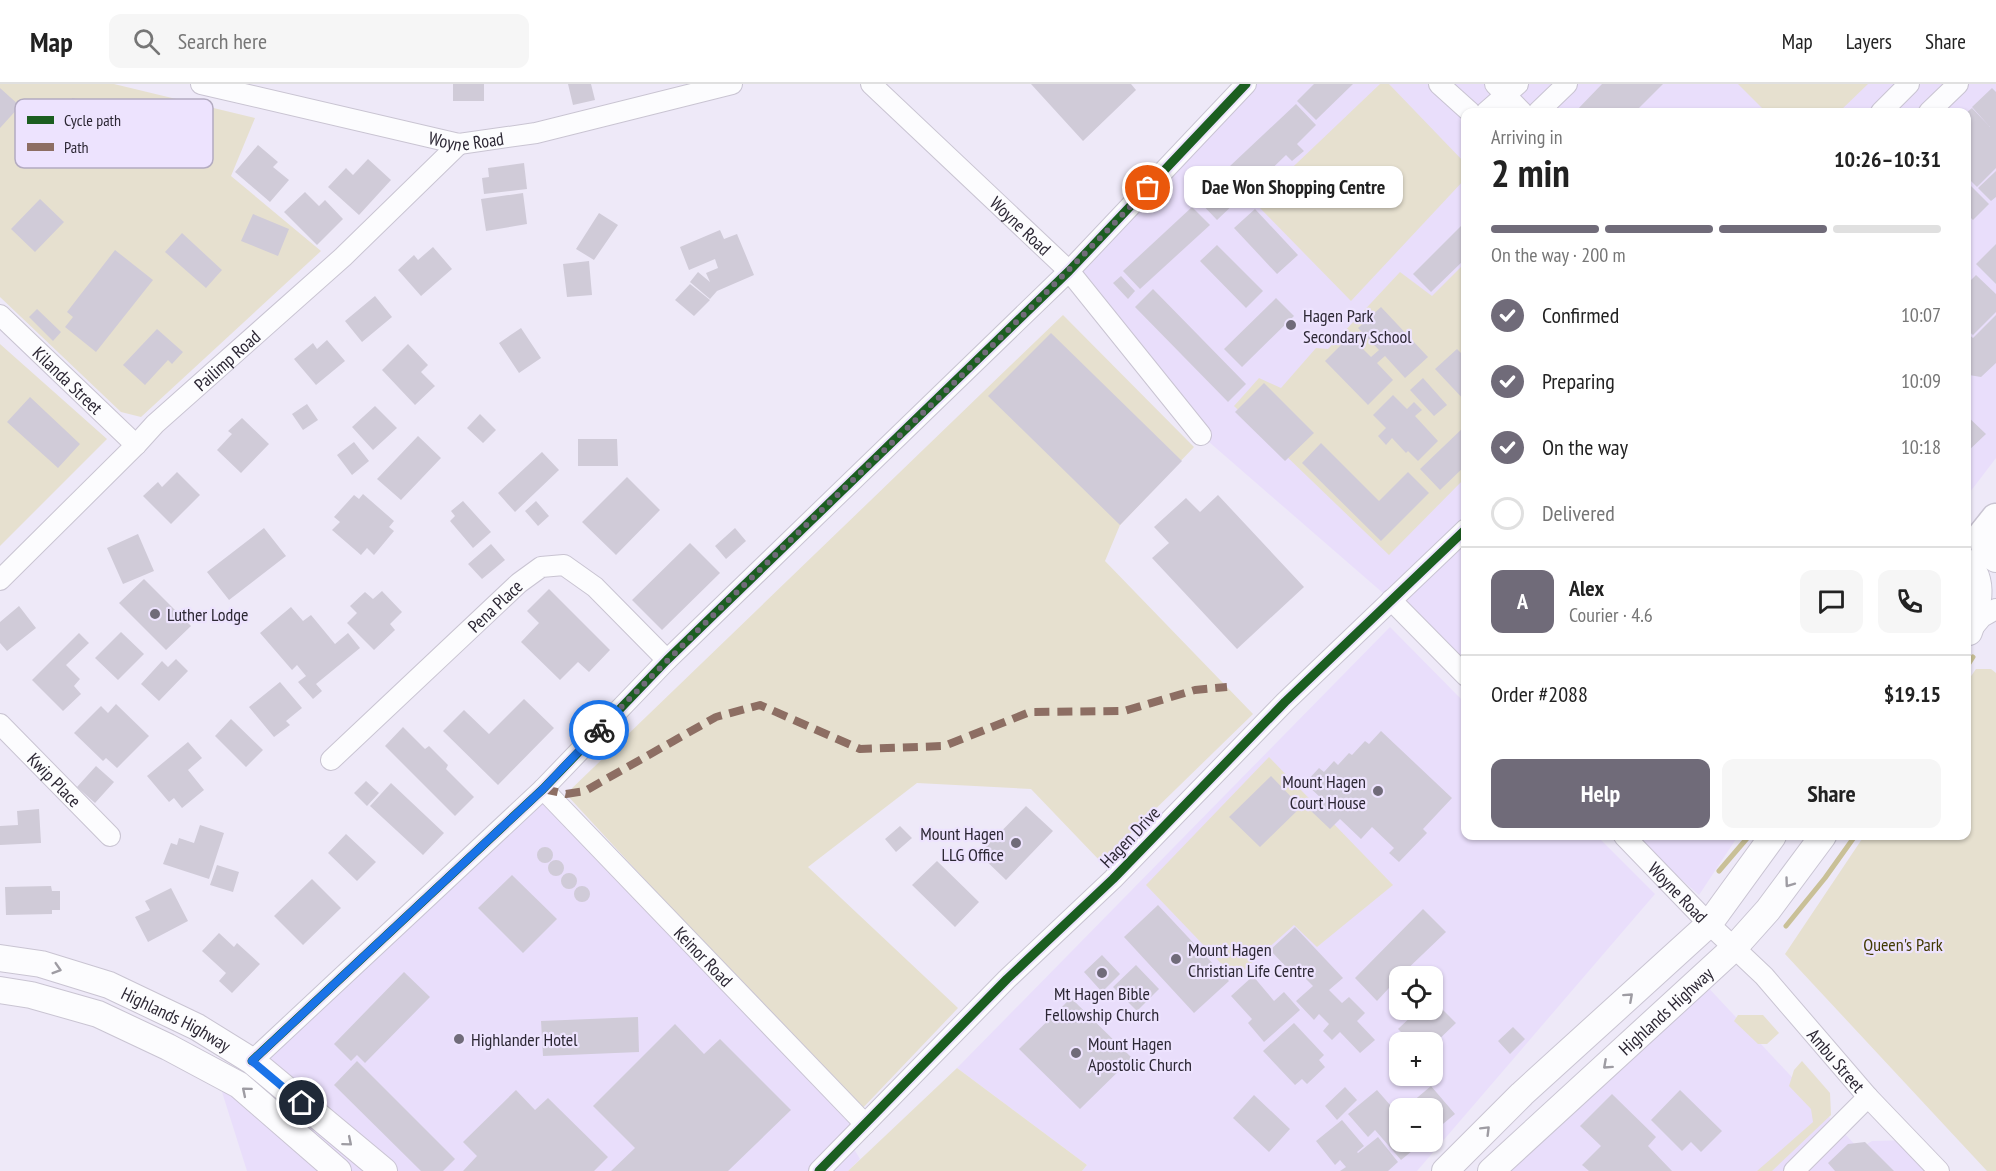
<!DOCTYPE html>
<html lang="en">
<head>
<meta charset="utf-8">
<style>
  :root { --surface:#fff; --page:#f6f6f6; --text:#222; --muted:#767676; --line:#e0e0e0; --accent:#706b79 }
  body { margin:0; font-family:"PT Sans Narrow",sans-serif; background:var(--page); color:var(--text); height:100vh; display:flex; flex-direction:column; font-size:22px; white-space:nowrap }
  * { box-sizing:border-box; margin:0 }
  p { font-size:20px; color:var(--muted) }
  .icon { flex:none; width:33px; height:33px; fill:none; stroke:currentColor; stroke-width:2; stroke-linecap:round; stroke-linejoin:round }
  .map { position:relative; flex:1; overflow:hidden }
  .side { position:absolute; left:1461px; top:24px; width:510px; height:732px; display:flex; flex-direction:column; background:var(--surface); border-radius:12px; box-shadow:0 2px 4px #0004 }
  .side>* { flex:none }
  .fabs { position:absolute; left:1389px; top:882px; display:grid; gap:12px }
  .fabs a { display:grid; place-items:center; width:54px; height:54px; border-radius:12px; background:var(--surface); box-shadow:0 2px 4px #0004; font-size:30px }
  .pin { position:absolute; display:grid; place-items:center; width:51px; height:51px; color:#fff; margin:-26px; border:3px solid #fff; border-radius:50%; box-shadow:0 2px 6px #0007 }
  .courier { position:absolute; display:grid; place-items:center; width:60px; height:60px; margin:-30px; border:4px solid #1a73e8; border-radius:50%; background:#fff; color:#222; box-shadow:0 2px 8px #0007 }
  .bubble { position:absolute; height:42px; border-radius:12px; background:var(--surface); box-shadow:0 2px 4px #0004; font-size:20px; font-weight:800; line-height:42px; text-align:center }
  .summary em { font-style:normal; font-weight:800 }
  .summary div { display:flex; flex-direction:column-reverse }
  .summary { display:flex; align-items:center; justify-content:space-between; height:102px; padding:0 30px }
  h1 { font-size:39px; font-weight:800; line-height:45px }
  .bar { display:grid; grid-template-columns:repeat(4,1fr); gap:9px 6px; align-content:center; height:72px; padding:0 30px }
  .bar i { height:8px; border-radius:4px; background:var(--line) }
  .bar .current { background:var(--accent) }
  .bar p { grid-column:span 4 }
  .line { display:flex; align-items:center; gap:15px; padding:0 30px; border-top:2px solid var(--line) }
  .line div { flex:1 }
  .round { display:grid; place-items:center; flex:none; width:63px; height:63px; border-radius:12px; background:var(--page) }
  ol { padding:0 30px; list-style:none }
  li { display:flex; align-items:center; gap:18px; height:66px }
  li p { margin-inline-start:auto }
  li .icon { padding:6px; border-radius:50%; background:var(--accent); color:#fff; stroke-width:4 }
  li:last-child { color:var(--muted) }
  li i { width:33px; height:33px; border:3px solid var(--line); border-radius:50% }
  .primary-button { display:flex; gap:12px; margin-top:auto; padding:12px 30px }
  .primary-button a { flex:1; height:69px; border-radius:12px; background:var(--accent); color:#fff; font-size:24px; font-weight:800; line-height:69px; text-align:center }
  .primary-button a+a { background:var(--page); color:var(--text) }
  header { display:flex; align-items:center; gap:36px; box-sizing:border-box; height:84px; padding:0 30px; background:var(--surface); border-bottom:2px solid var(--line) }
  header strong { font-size:28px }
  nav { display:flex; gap:33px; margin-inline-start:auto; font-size:21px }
  .search { width:420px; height:54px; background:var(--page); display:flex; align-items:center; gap:15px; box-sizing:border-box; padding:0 21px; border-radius:12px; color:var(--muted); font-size:22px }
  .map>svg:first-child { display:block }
</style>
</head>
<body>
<header>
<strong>Map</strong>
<div class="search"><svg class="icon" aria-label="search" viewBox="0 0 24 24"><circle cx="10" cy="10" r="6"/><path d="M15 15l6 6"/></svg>Search here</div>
<nav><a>Map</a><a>Layers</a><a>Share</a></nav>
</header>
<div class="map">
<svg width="1996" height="1087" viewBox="0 0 1996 1087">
  <rect width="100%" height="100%" fill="#eee9f8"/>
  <!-- built -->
  <path fill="#e9defb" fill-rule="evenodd" d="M1246 0H1996V374L1967 412 1966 28H1466L1465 592 1391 516 1201 351 1069 187Z
    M1390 543 1465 619 1466 752H1597L1655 810 1417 1087H1082L1087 1081 957 984ZM1400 892H1432V926H1400ZM1400 958H1432V992H1400ZM1400 1024H1432V1058H1400Z
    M543 705 865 1040 848 1055 860 1075 848 1087H247L222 1008 252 977Z
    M1633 752H1738L1699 811Z
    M1704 899 1859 1065 1872 1057 1914 1056 1947 1087H1497Z"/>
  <!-- green -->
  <path fill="#e6e0cf" d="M0 0H114L255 34 231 92 321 167 141 333 121 328 0 213Z
    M1380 0H1389L1465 79V95L1351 217 1255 119Z
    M1738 0H1868L1839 28H1766Z
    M1465 179V394L1389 471 1234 322 1259 294 1281 304 1316 264 1328 265 1400 188 1432 212Z
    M1063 231 1194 363 1120 441 1105 477 1253 630 1101 778 1031 705 917 699 808 783 958 924 859 1028 566 710Z
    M0 260 107 355 0 462Z
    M1976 585H1991L1996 589V1087H1987L1785 870 1864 752H1966L1967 598Z
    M1269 673 1393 801 1317 863 1294 841 1235 894 1146 801Z
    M1738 931H1763L1779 949 1767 960H1758L1734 937Z
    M1802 977 1830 1009 1831 1031 1772 1087H1757L1813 1038 1811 1025 1789 1002 1794 986Z
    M957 984 1087 1081 1082 1087H848Z"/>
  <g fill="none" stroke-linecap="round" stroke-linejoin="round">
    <!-- stream -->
    <path stroke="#c9c097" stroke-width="5" d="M1966 584 1973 573
      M1719 787 1749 752
      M1786 842 1825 794 1855 752"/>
  </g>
  <!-- building -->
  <path fill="#d0cbd8" d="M453 0H484V17H453Z
    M568 0H591L595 16 573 21Z
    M1031 0H1131L1136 6 1083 57Z
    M1314 0H1353L1316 36 1297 17Z
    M1602 0H1663L1635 28H1575Z
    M0 4 20 22 0 44Z
    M1992 4 1996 8V84L1977 103 1966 92V29L1972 24 1990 43 1972 23Z
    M72 14 99 20 97 28 112 32 105 61 63 51Z
    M1296 20 1316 41 1297 60 1304 67 1292 77 1286 71 1250 106 1256 112 1244 123 1238 116 1217 136 1196 114Z
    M258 61 278 78 273 83 289 96 270 118 235 88Z
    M368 75 391 96 359 131 328 103 346 84 353 91Z
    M524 79 527 105 484 110 482 94 489 93 488 84Z
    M1996 87V113L1991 117 1978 104Z
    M1968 99 1989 120 1973 136 1966 129Z
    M305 108 319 122 325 116 343 135 317 161 284 128Z
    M523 109 527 140 486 147 481 115Z
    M40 115 64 138 35 168 11 145Z
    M1192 123 1210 141 1140 205 1123 187Z
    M1255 125 1298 171 1277 190 1234 144Z
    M599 129 618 141 594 176 576 165Z
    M253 130 289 145 278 172 241 157Z
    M1466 137V174L1431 208 1413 190Z
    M720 146 724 155 737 150 754 191 717 207 710 215 690 198 698 188 710 198 706 189 718 184 715 175 689 186 680 163Z
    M182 149 222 186 206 204 165 168Z
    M1996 160V200L1976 180Z
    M1217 161 1263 207 1246 224 1200 177Z
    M433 163 452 185 421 212 398 186 414 171 418 176Z
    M115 166 153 196 96 268 65 243 73 233 67 228Z
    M589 177 592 211 567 213 563 180Z
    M1976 191 1996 210V228L1973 251 1966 245V201Z
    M1121 192 1135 207 1128 215 1113 199Z
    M690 200 710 216 694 232 675 216Z
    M1153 205 1246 300 1228 318 1135 223Z
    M375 212 392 233 362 258 345 237Z
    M1276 214 1294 232 1242 283 1224 265Z
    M1381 223 1428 273 1405 294 1385 272 1377 279 1393 296 1368 321 1325 277 1350 252 1371 273 1379 266 1358 244Z
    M37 225 61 248 53 257 29 233Z
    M1996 231V279L1981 293 1969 291 1966 289V248L1973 254Z
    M521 244 541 274 519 289 499 259Z
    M157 245 183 268 172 280 168 276 145 301 123 281Z
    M1051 249 1182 377 1120 441 988 312Z
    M327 256 345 277 316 301 294 275 313 259 317 265Z
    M408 260 428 281 421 288 435 302 415 321 382 286Z
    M1457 265 1466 274V318L1435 285Z
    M1423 294 1447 321 1434 332 1410 306Z
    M1264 299 1314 349 1285 377 1235 328Z
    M1393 311 1407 325 1414 318 1422 326 1415 332 1438 357 1418 377 1408 367 1406 369 1392 354 1386 361 1378 352 1386 344 1373 331Z
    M30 313 80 360 58 384 7 338Z
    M307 320 318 336 303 346 292 330Z
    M375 322 397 344 373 366 352 343Z
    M480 330 496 346 483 359 467 344Z
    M1966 331 1986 350 1966 369Z
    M242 334 269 360 241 389 217 366 232 350 228 347Z
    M1466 341V381L1440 406 1420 385Z
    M418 352 441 374 401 416 377 395Z
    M578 355H617L618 382H578Z
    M354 358 369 377 352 391 337 371Z
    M1321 359 1379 417 1408 388 1429 409 1381 457 1302 379Z
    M542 368 559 386 515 428 498 409Z
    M177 388 200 411 171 440 143 412 158 398 162 403Z
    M627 393 660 426 616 471 582 438Z
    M363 410 394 437 389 443 394 447 374 471 367 464 361 471 332 446 340 438 334 433 354 411 359 415Z
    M1218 411 1304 503 1237 565 1152 474 1169 459 1154 443 1186 414 1200 428Z
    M463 417 491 448 473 464 450 437 455 432 451 427Z
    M536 417 549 432 538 442 525 427Z
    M264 444 286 472 229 516 207 488Z
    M735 444 746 457 726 475 715 462Z
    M138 450 154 487 123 500 107 464Z
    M690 459 720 489 662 546 632 516Z
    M491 460 505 476 482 495 468 480Z
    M144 495 191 542 166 566 119 519Z
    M549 505 610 566 589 588 578 578 560 596 521 558 539 539 527 527Z
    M382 507 402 528 390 540 395 546 374 566 347 539 357 529 350 522 365 508 373 515Z
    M19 522 36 544 7 567 0 559V538Z
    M291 523 303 537 311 531 335 560 348 549 360 564 316 600 322 607 313 615 298 598 306 592 297 581 292 586 260 549Z
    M121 548 144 570 118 596 95 574Z
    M79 549 89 559 66 581 80 595 74 602 81 610 63 627 32 596Z
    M176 575 188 587 159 617 141 600 162 577 168 583Z
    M280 598 302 624 286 637 290 641 274 653 249 623Z
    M524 615 554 644 498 701 443 647 464 626 489 650Z
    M116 620 149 652 117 684 106 674 103 677 74 649 101 622 108 629Z
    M231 635 263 666 246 683 215 652Z
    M403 643 425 665 429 662 448 681 446 685 474 713 455 732 385 662Z
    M1381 647 1452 714 1423 745 1427 749 1399 778 1389 769 1394 764 1372 743 1361 755 1340 735 1330 745 1311 727 1322 715 1305 699 1319 684 1324 688 1334 677 1338 681 1349 669 1352 671 1365 657 1369 660Z
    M188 658 202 674 188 686 204 706 182 724 174 714 169 718 147 692Z
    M96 682 114 698 95 719 77 703Z
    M1271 692 1301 723 1260 763 1229 733Z
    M366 697 379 709 367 722 354 709Z
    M391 699 444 749 423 771 370 722Z
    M1026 722 1053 747 1006 796 979 770Z
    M39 725 41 759 0 761V742L18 741 17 727Z
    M200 741 224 749 209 795 163 780 171 759 177 761 179 754 194 759Z
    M900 742 912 754 896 768 885 755Z
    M346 750 376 778 357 797 328 769Z
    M537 771a8 8 0 1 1 16 0a8 8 0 1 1-16 0Z
    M548 784a8 8 0 1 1 16 0a8 8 0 1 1-16 0Z
    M937 777 979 818 955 843 912 801Z
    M217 781 239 788 233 808 210 801Z
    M561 797a8 8 0 1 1 16 0a8 8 0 1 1-16 0Z
    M512 791 557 835 523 869 478 824Z
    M312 795 341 824 303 861 274 832Z
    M574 810a8 8 0 1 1 16 0a8 8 0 1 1-16 0Z
    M51 802 52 807H60V826H52V830L6 831 5 803Z
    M171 804 188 837 148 858 135 833 150 826 145 817Z
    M1158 821 1229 897 1194 929 1124 853Z
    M1423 825 1446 848 1400 892 1377 917 1355 894Z
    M1295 843 1343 894 1329 906 1342 919 1349 913 1365 929 1357 937 1375 956 1360 969 1340 948 1332 956 1323 947 1329 940 1319 930 1314 936 1296 917 1313 902 1295 884 1291 888 1270 866Z
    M219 849 234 863 237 859 260 880 232 909 219 897 226 889 202 867Z
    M1102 871 1120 890 1102 908 1084 888Z
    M1136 881 1159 905 1137 927 1113 903Z
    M404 888 430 913 365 979 357 971 351 977 334 960Z
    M1253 892 1274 917 1284 908 1300 926 1264 958 1248 939 1252 935 1231 912Z
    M1071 914 1132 974 1080 1025 1019 965Z
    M1432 915 1456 939 1432 962V958H1411L1398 945 1418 926H1432Z
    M638 933 639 968 543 972 541 937Z
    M1294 939 1324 971 1319 976 1325 983 1307 1000 1302 995 1295 1001 1263 967Z
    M675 940 704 970 720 955 791 1026 728 1087H611L635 1064 593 1022Z
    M1513 943 1525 955 1510 970 1498 957Z
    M357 977 455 1075 443 1087H421L334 1001Z
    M1431 1002 1455 1030 1432 1049V1024H1405Z
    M1345 1003 1357 1016 1337 1036 1325 1022Z
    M516 1006 535 1026 548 1014 608 1073 594 1087H463L477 1072 463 1058Z
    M1377 1006 1398 1030 1400 1029V1058H1423L1401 1076 1375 1046 1368 1053 1348 1030Z
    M1680 1006 1722 1047 1701 1068 1691 1058 1682 1067 1651 1036Z
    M1612 1010 1656 1053 1648 1062 1672 1087H1589L1582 1081 1601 1062 1580 1042Z
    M1254 1011 1290 1045 1269 1068 1233 1034Z
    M1342 1036 1364 1062 1357 1068 1358 1069 1378 1053 1398 1078 1388 1087H1340L1346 1083 1340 1076 1335 1081 1316 1057Z
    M1865 1058 1894 1087H1835L1828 1079 1848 1060Z"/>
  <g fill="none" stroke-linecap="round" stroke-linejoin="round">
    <defs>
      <g id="minor">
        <path id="s1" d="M201 0 459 60 536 49 732 0"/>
        <path id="s2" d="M871 0 1069 187 1201 351"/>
        <path d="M1439 0 1470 28"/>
        <path d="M1495 0 1522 28"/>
        <path d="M1486 28 1518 0"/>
        <path d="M1538 28 1567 0"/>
        <path d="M1881 28 1909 0"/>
        <path d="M1929 28 1958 0"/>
        <path id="s3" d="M0 231 136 361"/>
        <path id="s4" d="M0 496 136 361 155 340 343 173 459 60"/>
        <path d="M1391 516 1466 592"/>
        <path d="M1971 546 1982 533 1996 525"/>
        <path id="s5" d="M0 640 110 752"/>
        <path id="s6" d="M331 676 519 499 541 483 564 481 595 503 667 576"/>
        <path id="s7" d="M543 705 865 1040"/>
        <path id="s8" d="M1624 752 1709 840 1764 892 1868 1013 1939 1087"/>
        <path d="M252 977 543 705 667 576 1069 187 1246 0"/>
        <path d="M819 1087 1007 895 1113 795 1285 618 1466 445"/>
        <path d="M1794 1087 1868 1013"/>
      </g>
      <g id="major">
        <path d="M1984 450C1983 463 1984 469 1996 475"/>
        <path d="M1966 478C1987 497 1977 526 1969 548"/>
        <path id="s9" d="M0 874 41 880 109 901 197 943 252 977 384 1087"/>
        <path d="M0 906 31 911 98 930 168 963 239 1001 338 1087"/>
        <path d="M1445 1087 1522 1010 1709 840 1773 752"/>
        <path id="s10" d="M1491 1087 1734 864 1768 826 1823 752"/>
      </g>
      <path id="highway" d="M1984 450 1996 435"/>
    </defs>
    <!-- minor casing -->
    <use href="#minor" stroke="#c9c4d2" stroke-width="22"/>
    <!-- major casing -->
    <use href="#major" stroke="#c9c4d2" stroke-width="28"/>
    <!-- highway casing -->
    <use href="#highway" stroke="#c9c4d2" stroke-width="33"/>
    <!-- minor -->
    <use href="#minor" stroke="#fcfcfe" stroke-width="20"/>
    <!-- major -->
    <use href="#major" stroke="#fcfcfe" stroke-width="26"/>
    <!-- highway -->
    <use href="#highway" stroke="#fcfcfe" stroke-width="30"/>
    <!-- quiet -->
    <path stroke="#8d6e63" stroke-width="8" stroke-dasharray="15 8" stroke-linecap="butt" d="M543 705 566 710 585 707 716 633 760 621 860 665 944 662 1030 628 1124 627 1195 606 1227 603"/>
    <defs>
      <path id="cycleway" d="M252 977 543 705 667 576 1069 187 1246 0
        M819 1087 1007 895 1113 795 1285 618 1466 445"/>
    </defs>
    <!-- cycleway casing -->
    <use href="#cycleway" stroke="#ede3fe" stroke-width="13"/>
    <!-- cycleway -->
    <use href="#cycleway" stroke="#1b5e20" stroke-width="9"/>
  </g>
  <!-- one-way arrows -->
  <defs><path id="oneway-chevron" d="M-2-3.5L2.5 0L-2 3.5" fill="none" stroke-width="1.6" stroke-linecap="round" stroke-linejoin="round" transform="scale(1.5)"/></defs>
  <g stroke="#9e9ca3">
    <use href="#oneway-chevron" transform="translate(1789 799) rotate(126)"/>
    <use href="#oneway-chevron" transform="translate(57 885) rotate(17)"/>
    <use href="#oneway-chevron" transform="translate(1629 913) rotate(-42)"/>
    <use href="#oneway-chevron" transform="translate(1607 981) rotate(138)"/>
    <use href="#oneway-chevron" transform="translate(246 1007) rotate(-140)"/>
    <use href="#oneway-chevron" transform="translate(1486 1046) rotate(-45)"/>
    <use href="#oneway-chevron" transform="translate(348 1058) rotate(40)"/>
  </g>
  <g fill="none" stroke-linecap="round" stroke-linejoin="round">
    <!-- done -->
    <path stroke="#706b79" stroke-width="6" stroke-dasharray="0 10.8" d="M599 646C778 461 971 291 1148 104"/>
    <!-- route -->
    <path stroke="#1a73e8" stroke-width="8" d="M302 1019 252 977 543 705 599 646"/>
  </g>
  <!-- markers -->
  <g fill="#706b79" stroke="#ede3fe" stroke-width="2">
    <circle cx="1291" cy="241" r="6"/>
    <circle cx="155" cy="530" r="6"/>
    <circle cx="1378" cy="707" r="6"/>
    <circle cx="1016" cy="759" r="6"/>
    <circle cx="1176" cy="875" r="6"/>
    <circle cx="1102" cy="889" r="6"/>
    <circle cx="459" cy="955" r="6"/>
    <circle cx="1076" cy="969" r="6"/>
  </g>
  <g text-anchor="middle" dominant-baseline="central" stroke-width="4.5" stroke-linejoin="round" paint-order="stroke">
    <!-- street labels -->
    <g font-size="18" fill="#2c2734" stroke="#ede3fe">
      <text stroke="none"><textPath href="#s1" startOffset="272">Woyne Road</textPath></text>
      <text stroke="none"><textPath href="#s2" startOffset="206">Woyne Road</textPath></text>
      <text stroke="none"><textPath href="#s4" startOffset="316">Pailimp Road</textPath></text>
      <text stroke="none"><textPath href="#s3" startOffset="94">Kilanda Street</textPath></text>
      <text stroke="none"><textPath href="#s6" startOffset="225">Pena Place</textPath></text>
      <text stroke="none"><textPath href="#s5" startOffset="78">Kwip Place</textPath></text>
      <text transform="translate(1130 753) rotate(-46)">Hagen Drive</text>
      <text stroke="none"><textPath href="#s8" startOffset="78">Woyne Road</textPath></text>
      <text stroke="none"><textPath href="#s7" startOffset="232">Keinor Road</textPath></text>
      <text stroke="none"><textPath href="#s10" startOffset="237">Highlands Highway</textPath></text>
      <text stroke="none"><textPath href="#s9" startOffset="188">Highlands Highway</textPath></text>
      <text stroke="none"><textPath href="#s8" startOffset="309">Ambu Street</textPath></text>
    </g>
    <!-- poi labels -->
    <g font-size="18" fill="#2c2734" stroke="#ede3fe" text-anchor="start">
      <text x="1303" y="231">Hagen Park<tspan x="1303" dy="21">Secondary School</tspan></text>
      <text x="167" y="530">Luther Lodge</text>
      <text x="1366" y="697" text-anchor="end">Mount Hagen<tspan x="1366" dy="21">Court House</tspan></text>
      <text x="1004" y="749" text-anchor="end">Mount Hagen<tspan x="1004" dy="21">LLG Office</tspan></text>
      <text x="1188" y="865">Mount Hagen<tspan x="1188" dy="21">Christian Life Centre</tspan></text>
      <text x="1102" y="909" text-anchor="middle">Mt Hagen Bible<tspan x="1102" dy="21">Fellowship Church</tspan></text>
      <text x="471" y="955">Highlander Hotel</text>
      <text x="1088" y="959">Mount Hagen<tspan x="1088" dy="21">Apostolic Church</tspan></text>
    </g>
    <!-- park labels -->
    <g font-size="18" fill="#413902" stroke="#ede3fe">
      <text x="1903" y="860">Queen's Park</text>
    </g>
  </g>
  <!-- legend -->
  <rect x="15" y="15" width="198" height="69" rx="9" fill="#ede3fe" stroke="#b3abc1" stroke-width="1.5"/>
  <rect x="27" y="32" width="27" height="8" fill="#1b5e20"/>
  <rect x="27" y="59" width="27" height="8" fill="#8d6e63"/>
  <g font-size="16" fill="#2c2734">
    <text x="64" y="42">Cycle path</text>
    <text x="64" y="69">Path</text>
  </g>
</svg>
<div class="fabs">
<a><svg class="icon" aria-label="locate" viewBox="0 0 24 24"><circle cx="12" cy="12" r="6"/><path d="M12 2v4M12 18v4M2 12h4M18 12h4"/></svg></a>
<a>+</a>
<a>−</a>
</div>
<div class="pin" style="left:1148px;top:104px;background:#ea580c"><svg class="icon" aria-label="bag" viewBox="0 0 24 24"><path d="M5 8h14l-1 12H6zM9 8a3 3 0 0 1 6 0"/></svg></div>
<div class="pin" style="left:302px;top:1019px;background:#1f2937"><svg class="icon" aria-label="home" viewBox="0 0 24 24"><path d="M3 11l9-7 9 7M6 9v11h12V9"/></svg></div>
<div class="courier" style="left:599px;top:646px"><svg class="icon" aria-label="bike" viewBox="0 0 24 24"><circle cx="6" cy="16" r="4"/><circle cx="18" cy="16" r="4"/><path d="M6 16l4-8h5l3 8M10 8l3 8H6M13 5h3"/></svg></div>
<div class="bubble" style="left:1184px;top:82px;width:219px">Dae Won Shopping Centre</div>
<section class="side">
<div class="summary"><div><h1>2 min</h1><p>Arriving in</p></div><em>10:26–10:31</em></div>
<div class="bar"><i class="current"></i><i class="current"></i><i class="current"></i><i></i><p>On the way · 200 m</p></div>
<ol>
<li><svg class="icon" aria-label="check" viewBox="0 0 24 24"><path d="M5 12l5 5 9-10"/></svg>Confirmed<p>10:07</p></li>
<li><svg class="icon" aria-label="check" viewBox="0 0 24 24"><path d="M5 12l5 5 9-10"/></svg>Preparing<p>10:09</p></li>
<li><svg class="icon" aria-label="check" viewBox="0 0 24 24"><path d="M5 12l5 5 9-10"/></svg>On the way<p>10:18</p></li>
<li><i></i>Delivered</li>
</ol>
<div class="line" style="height:108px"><b class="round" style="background:var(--accent);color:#fff">A</b><div><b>Alex</b><p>Courier · 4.6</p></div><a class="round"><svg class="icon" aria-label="chat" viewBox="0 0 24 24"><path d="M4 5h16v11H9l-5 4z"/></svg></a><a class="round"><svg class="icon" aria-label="phone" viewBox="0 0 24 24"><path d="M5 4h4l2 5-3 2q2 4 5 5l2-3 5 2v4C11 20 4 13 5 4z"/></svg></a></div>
<div class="line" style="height:78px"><div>Order #2088</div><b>$19.15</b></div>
<div class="primary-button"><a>Help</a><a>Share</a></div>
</section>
</div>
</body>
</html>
